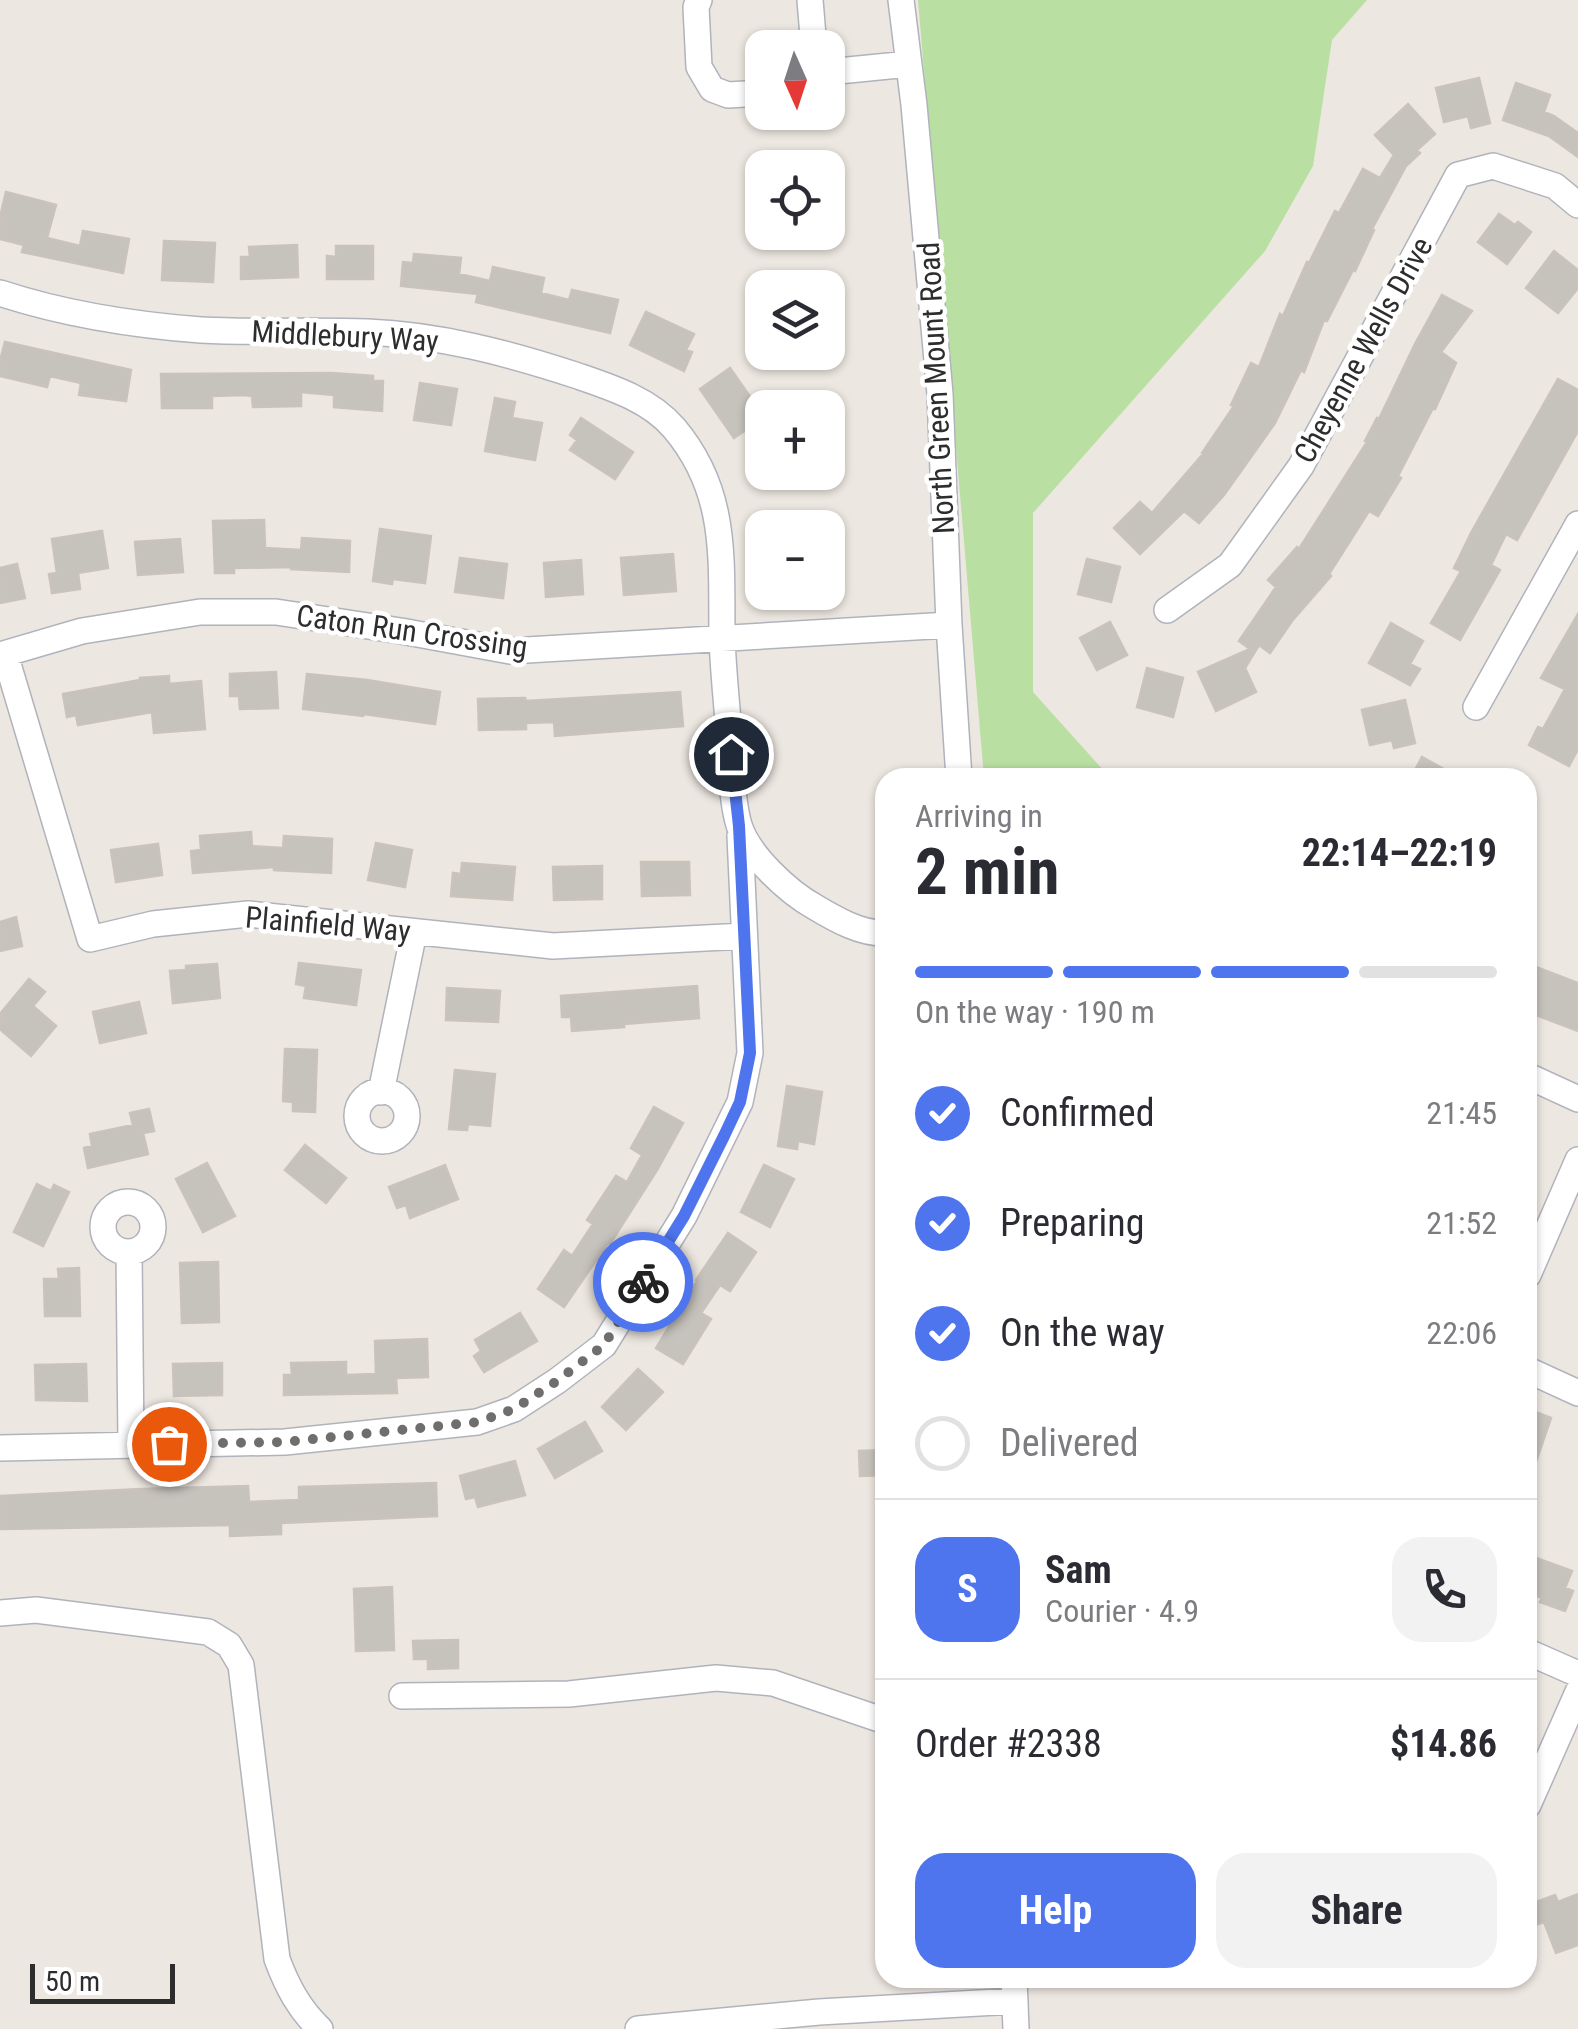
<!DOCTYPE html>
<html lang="en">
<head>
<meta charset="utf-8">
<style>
  :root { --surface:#fff; --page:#f2f2f3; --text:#2b2b33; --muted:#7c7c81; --line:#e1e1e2; --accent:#4e75ed }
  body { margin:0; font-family:"Roboto Condensed",sans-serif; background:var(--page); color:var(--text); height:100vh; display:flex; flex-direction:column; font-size:38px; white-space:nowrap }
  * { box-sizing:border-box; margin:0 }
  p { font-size:32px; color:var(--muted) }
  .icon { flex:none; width:55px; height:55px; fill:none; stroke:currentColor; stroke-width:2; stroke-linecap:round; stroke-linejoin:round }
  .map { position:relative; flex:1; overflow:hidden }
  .details { position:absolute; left:875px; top:768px; width:662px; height:1220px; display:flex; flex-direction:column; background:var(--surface); border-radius:30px; box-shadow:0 2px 8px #0004 }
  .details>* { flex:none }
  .needle { width:65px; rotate:177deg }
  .tools { position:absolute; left:745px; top:30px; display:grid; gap:20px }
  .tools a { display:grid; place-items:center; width:100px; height:100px; border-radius:20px; background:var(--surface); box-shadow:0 2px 8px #0004; font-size:50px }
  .scale { position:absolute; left:30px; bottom:25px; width:145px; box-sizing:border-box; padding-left:10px; border:5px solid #2d2d2d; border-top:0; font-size:28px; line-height:35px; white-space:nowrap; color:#2d2d2d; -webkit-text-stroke:8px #fff; paint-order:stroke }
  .pin { position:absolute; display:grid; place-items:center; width:85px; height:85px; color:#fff; margin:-42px; border:5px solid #fff; border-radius:50%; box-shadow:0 2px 10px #0007 }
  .courier { position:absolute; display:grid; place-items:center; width:100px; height:100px; margin:-50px; border:8px solid #4e75ed; border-radius:50%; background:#fff; color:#222; box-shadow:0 2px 12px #0007 }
  .head em { font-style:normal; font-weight:700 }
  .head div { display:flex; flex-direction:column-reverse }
  .head { display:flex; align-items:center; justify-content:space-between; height:170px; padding:0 40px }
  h1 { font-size:65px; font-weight:700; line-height:75px }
  .bar { display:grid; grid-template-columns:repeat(4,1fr); gap:15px 10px; align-content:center; height:120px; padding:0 40px }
  .bar i { height:12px; border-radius:8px; background:var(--line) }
  .bar .selected { background:var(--accent) }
  .bar p { grid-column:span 4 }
  .line { display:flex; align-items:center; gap:25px; padding:0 40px; border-top:2px solid var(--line) }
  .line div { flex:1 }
  .round { display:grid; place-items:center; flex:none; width:105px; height:105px; border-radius:30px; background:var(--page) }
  ol { padding:0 40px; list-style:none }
  li { display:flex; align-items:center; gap:30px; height:110px }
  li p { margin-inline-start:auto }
  li .icon { padding:10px; border-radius:50%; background:var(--accent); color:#fff; stroke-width:4 }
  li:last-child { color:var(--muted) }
  li i { width:55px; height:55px; border:5px solid var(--line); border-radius:50% }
  .primary-button { display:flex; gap:20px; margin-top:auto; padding:20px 40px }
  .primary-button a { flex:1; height:115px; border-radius:30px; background:var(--accent); color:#fff; font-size:40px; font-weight:700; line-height:115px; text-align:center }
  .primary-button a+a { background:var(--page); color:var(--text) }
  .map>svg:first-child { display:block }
</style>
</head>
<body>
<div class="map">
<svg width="1578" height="2029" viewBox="0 0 1578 2029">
  <rect width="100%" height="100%" fill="#ede7e1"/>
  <!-- green -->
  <path fill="#badfa2" d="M918 0H1367L1332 40 1313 166 1265 251 1033 513V692L1105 772 1103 777H984Z"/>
  <!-- building -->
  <path fill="#c6c2bc" stroke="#c9c3ba" stroke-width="2.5" d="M1479 78 1490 123 1471 128 1468 116 1444 122 1436 88Z
    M1516 83 1550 95 1544 112 1554 116 1578 133V157L1549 136 1503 120Z
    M1408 104 1435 134 1417 150 1420 153 1406 166 1372 229 1374 230 1355 271 1353 270 1327 321 1324 320 1304 372 1301 370 1275 423 1224 495 1199 523 1184 511 1140 554 1114 528 1140 502 1152 513 1203 454 1202 453 1234 406 1231 405 1251 363 1259 367 1280 314 1283 316 1307 262 1309 263 1335 211 1339 213 1363 169 1380 178 1394 155 1375 135Z
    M6 192 56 205 47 238 80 246 83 231 129 239 123 273 22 252 24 245 0 239V217Z
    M1499 214 1515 225 1518 222 1531 232 1507 264 1478 242Z
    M164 241 215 243 213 282 162 280Z
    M297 245 298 277 241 279V257H250L249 247Z
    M336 246H373V279H327V256L336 257Z
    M1554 251 1578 270V288L1558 313 1526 288Z
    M414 254 461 258 459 274 490 281 493 267 544 278 541 293 569 300 572 290 618 300 610 333 476 302 478 294 401 286 403 262 413 263Z
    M1442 295 1472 311 1441 352 1456 363 1435 409 1433 408 1398 476 1401 478 1378 516 1369 511 1329 574 1331 576 1292 621 1270 653 1259 645 1245 668 1256 692 1216 711 1198 672 1250 649 1239 641 1276 587 1268 580 1297 547 1299 549 1367 442 1365 441 1377 418 1379 419 1415 344Z
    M646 312 694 334 686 350 692 352 684 371 630 345Z
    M5 342 131 370 126 401 79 395 81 383 50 376 47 387 0 376V361Z
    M730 368 762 414V419L734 438 700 389Z
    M331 373 373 376V381H383L382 411 334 407V395L301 392V406L253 407 252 396 244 395 212 396V408H162L161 374Z
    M1558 379 1578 390V431L1517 540 1506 534 1491 565 1500 570 1460 640 1431 623 1461 571 1454 568 1471 533Z
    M420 383 457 389 451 425 414 420Z
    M495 398 515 402 512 418 542 423 535 460 485 451Z
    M581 418 633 452 615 479 570 450 577 440 570 435Z
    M264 520 265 548 301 550 302 538 350 541 349 572 291 569V567L234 568V573H215L213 521Z
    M380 529 431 536 425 583 393 579 392 584 373 581Z
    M102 531 108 568 78 573 80 589 52 593 49 574 57 573 52 539Z
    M180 539 183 572 138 575 135 542Z
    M673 554 676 591 624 595 621 558Z
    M460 558 507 564 503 598 455 592Z
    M1087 559 1120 567 1111 602 1078 594Z
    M581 560 583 594 546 597 544 563Z
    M17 564 25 598 0 603V568Z
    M1578 614V749L1569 766 1529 745 1538 727 1543 729 1565 689 1541 678Z
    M1110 622 1127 655 1097 670 1080 638Z
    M1391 623 1423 641 1410 664 1420 669 1410 685 1369 663Z
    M1147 668 1183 678 1173 717 1137 707Z
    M276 672 278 708 240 709 239 696H230V674Z
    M307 674 367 680 440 692 435 724 364 714 363 716 303 709Z
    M169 676V684L201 681 205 729 154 733 152 712 78 725 76 715 67 717 63 694 140 680V678Z
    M680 692 683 726 555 736 554 722 526 723V729L479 730 478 699 525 698 526 701Z
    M1405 700 1415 743 1394 748 1392 740 1370 745 1362 710Z
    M1422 757 1460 778H1411Z
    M251 832 252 846 283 848 284 836 332 839 331 873 274 870V867L193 873 191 851 201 850 200 836Z
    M376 843 412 850 405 887 368 880Z
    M158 844 162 875 116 882 111 850Z
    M641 862H689L690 895 642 896Z
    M462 863 515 867 512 900 451 896 453 873 461 874Z
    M602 866V899L554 900 553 867Z
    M16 917 22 946 0 951V922Z
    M299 963 361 970 356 1005 304 998 306 986 296 984Z
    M217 964 220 998 173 1003 170 971 186 970V966Z
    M1528 964 1578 983V1031L1528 1012Z
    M29 979 45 992 33 1006 56 1026 31 1056 0 1029V1014Z
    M697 986 699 1018 624 1024V1027L572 1031 571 1017H562L561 996Z
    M447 988 500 991 498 1022 446 1020Z
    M139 1002 146 1033 100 1043 93 1012Z
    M285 1049 317 1050 315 1112 293 1111V1102L283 1101Z
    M455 1070 495 1074 490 1126 468 1124 467 1130 449 1129Z
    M787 1086 822 1092 814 1144 798 1141 797 1149 778 1146Z
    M654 1107 683 1123 657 1170 610 1244 608 1243 564 1307 538 1289 564 1250 572 1256 593 1224 587 1220 616 1176 627 1182 642 1155 631 1148Z
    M149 1109 154 1131 143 1133 148 1154 88 1168 84 1148 92 1146 90 1134 133 1125 130 1113Z
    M305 1145 346 1178 326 1203 285 1170Z
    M207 1163 235 1216 203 1232 176 1179Z
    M445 1165 458 1199 410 1218 406 1205 397 1208 389 1187Z
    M764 1165 794 1179 770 1227 741 1212Z
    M37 1184 51 1191 54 1185 69 1192 43 1246 14 1232Z
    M728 1233 756 1252 730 1291 720 1285 701 1313 711 1319 683 1364 656 1348 697 1281 696 1280Z
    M218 1262 219 1322 182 1323 180 1263Z
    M79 1268 80 1316H45L44 1279H59L58 1269Z
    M520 1313 537 1341 484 1372 474 1356 481 1351 475 1340Z
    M427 1339 428 1377 396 1378 397 1393 284 1395V1375H292L291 1363 346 1362V1375L376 1374 375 1341Z
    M222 1363V1395L174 1396 173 1364Z
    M86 1364 87 1401 36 1400 35 1365Z
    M638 1369 663 1392 626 1430 602 1407Z
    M1528 1409 1551 1418 1530 1479 1528 1478Z
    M585 1422 602 1451 555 1478 538 1449Z
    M885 1450V1475L860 1476 859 1451Z
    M515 1461 525 1495 478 1507 475 1497 466 1499 460 1476Z
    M436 1483 437 1516 281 1523V1534L230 1536V1525L0 1529V1496L141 1489 248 1486 249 1502 299 1500V1487Z
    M1528 1555 1572 1571 1565 1588 1573 1591 1565 1611 1540 1602 1542 1598 1528 1592Z
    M392 1587 394 1650 356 1651 354 1589Z
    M458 1640V1668L428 1669V1659H414L413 1641Z
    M1578 1894V1945L1556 1953 1544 1922 1535 1925 1528 1905 1555 1895 1558 1902Z"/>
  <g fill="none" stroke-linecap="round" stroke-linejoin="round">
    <defs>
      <path id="minor" d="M699 0 696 7 699 67 712 89 728 95 762 93
        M810 0 814 48
        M901 0 914 105 940 394 949 625 959 778
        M828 72 909 64
        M0 293C64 314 134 325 201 330 256 333 312 330 368 332 439 335 508 353 575 375 610 387 649 399 674 428 728 492 721 558 722 636 723 674 728 712 730 750 732 774 732 802 739 825 748 855 788 892 815 907 835 919 861 934 885 933
        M1167 610 1230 565 1301 466 1458 175 1493 166 1555 186 1578 205
        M5 654 90 939 153 924 248 914 553 946 744 936
        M0 655 82 631 200 612H276L401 631 510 651 949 625
        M1476 707 1578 524
        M1528 1076 1578 1099
        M357 1116a25 25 0 1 1 50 0a25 25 0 1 1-50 0Z
        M381 1092 414 932
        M103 1227a25 25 0 1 1 50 0a25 25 0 1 1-50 0Z
        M129 1252 131 1445
        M1528 1275 1578 1160
        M1528 1370 1578 1393
        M0 1448 285 1442 477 1422 514 1409 557 1381 604 1345 684 1216 740 1102 750 1053 740 836
        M0 1613 36 1610 208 1632 229 1645 241 1665 277 1959C287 1986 299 2009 320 2029
        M1528 1652 1578 1674
        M402 1696 569 1694 716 1678 773 1683 885 1721
        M1528 1805 1578 1692
        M1014 1978 1016 2029
        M638 2029 819 2012 1015 2001"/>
    </defs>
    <!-- minor casing -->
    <use href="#minor" stroke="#b1b3bc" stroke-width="28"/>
    <!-- minor -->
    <use href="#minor" stroke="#fff" stroke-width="25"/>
  </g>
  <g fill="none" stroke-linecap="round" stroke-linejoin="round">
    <!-- done -->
    <path stroke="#706e6c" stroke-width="10" stroke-dasharray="0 18" d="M169 1444 285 1442 478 1422 514 1409 557 1381 604 1345 643 1282"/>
    <!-- route -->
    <path stroke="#4e75ed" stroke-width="12" d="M643 1282 684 1216 724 1136 740 1102 750 1053 739 826 731 754"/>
  </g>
  <g text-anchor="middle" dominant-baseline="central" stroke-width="9" stroke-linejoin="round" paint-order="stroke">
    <!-- street labels -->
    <g font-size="30" fill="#2d2d2d" stroke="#fff">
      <text transform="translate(345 336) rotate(3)">Middlebury Way</text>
      <text transform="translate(1363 350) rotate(-61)">Cheyenne Wells Drive</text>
      <text transform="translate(936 388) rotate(-93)">North Green Mount Road</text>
      <text transform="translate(412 631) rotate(8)">Caton Run Crossing</text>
      <text transform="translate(328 924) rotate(5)">Plainfield Way</text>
    </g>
  </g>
</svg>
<div class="tools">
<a><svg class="needle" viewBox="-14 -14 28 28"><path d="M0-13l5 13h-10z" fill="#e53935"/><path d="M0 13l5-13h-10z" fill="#7c7c81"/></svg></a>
<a><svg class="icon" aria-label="locate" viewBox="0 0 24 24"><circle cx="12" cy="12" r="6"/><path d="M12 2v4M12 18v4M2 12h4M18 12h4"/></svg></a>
<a><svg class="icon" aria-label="layers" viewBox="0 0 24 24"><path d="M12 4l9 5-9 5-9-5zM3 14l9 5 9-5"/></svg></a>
<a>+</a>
<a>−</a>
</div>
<div class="scale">50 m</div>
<div class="pin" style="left:169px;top:1444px;background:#ea580c"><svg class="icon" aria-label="bag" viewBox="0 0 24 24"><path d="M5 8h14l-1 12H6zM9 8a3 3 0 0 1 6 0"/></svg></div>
<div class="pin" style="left:731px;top:754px;background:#1f2937"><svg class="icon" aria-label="home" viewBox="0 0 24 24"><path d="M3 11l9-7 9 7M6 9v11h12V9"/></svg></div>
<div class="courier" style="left:643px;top:1282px"><svg class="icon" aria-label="bike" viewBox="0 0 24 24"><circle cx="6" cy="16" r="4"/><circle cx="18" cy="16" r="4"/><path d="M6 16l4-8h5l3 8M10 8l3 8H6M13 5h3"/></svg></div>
<section class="details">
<div class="head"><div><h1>2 min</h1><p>Arriving in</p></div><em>22:14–22:19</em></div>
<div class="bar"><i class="selected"></i><i class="selected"></i><i class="selected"></i><i></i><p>On the way · 190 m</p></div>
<ol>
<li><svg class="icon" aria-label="check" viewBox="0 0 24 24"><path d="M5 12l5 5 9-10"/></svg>Confirmed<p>21:45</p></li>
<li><svg class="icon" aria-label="check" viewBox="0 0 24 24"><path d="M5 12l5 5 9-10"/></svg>Preparing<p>21:52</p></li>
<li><svg class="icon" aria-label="check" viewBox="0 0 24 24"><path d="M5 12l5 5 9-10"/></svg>On the way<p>22:06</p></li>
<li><i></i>Delivered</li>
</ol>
<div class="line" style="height:180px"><b class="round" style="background:var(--accent);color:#fff">S</b><div><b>Sam</b><p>Courier · 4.9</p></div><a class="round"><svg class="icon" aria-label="phone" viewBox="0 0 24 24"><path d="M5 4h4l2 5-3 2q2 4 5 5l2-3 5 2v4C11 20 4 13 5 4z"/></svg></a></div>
<div class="line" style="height:130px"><div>Order #2338</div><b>$14.86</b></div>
<div class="primary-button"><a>Help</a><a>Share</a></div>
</section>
</div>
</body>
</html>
